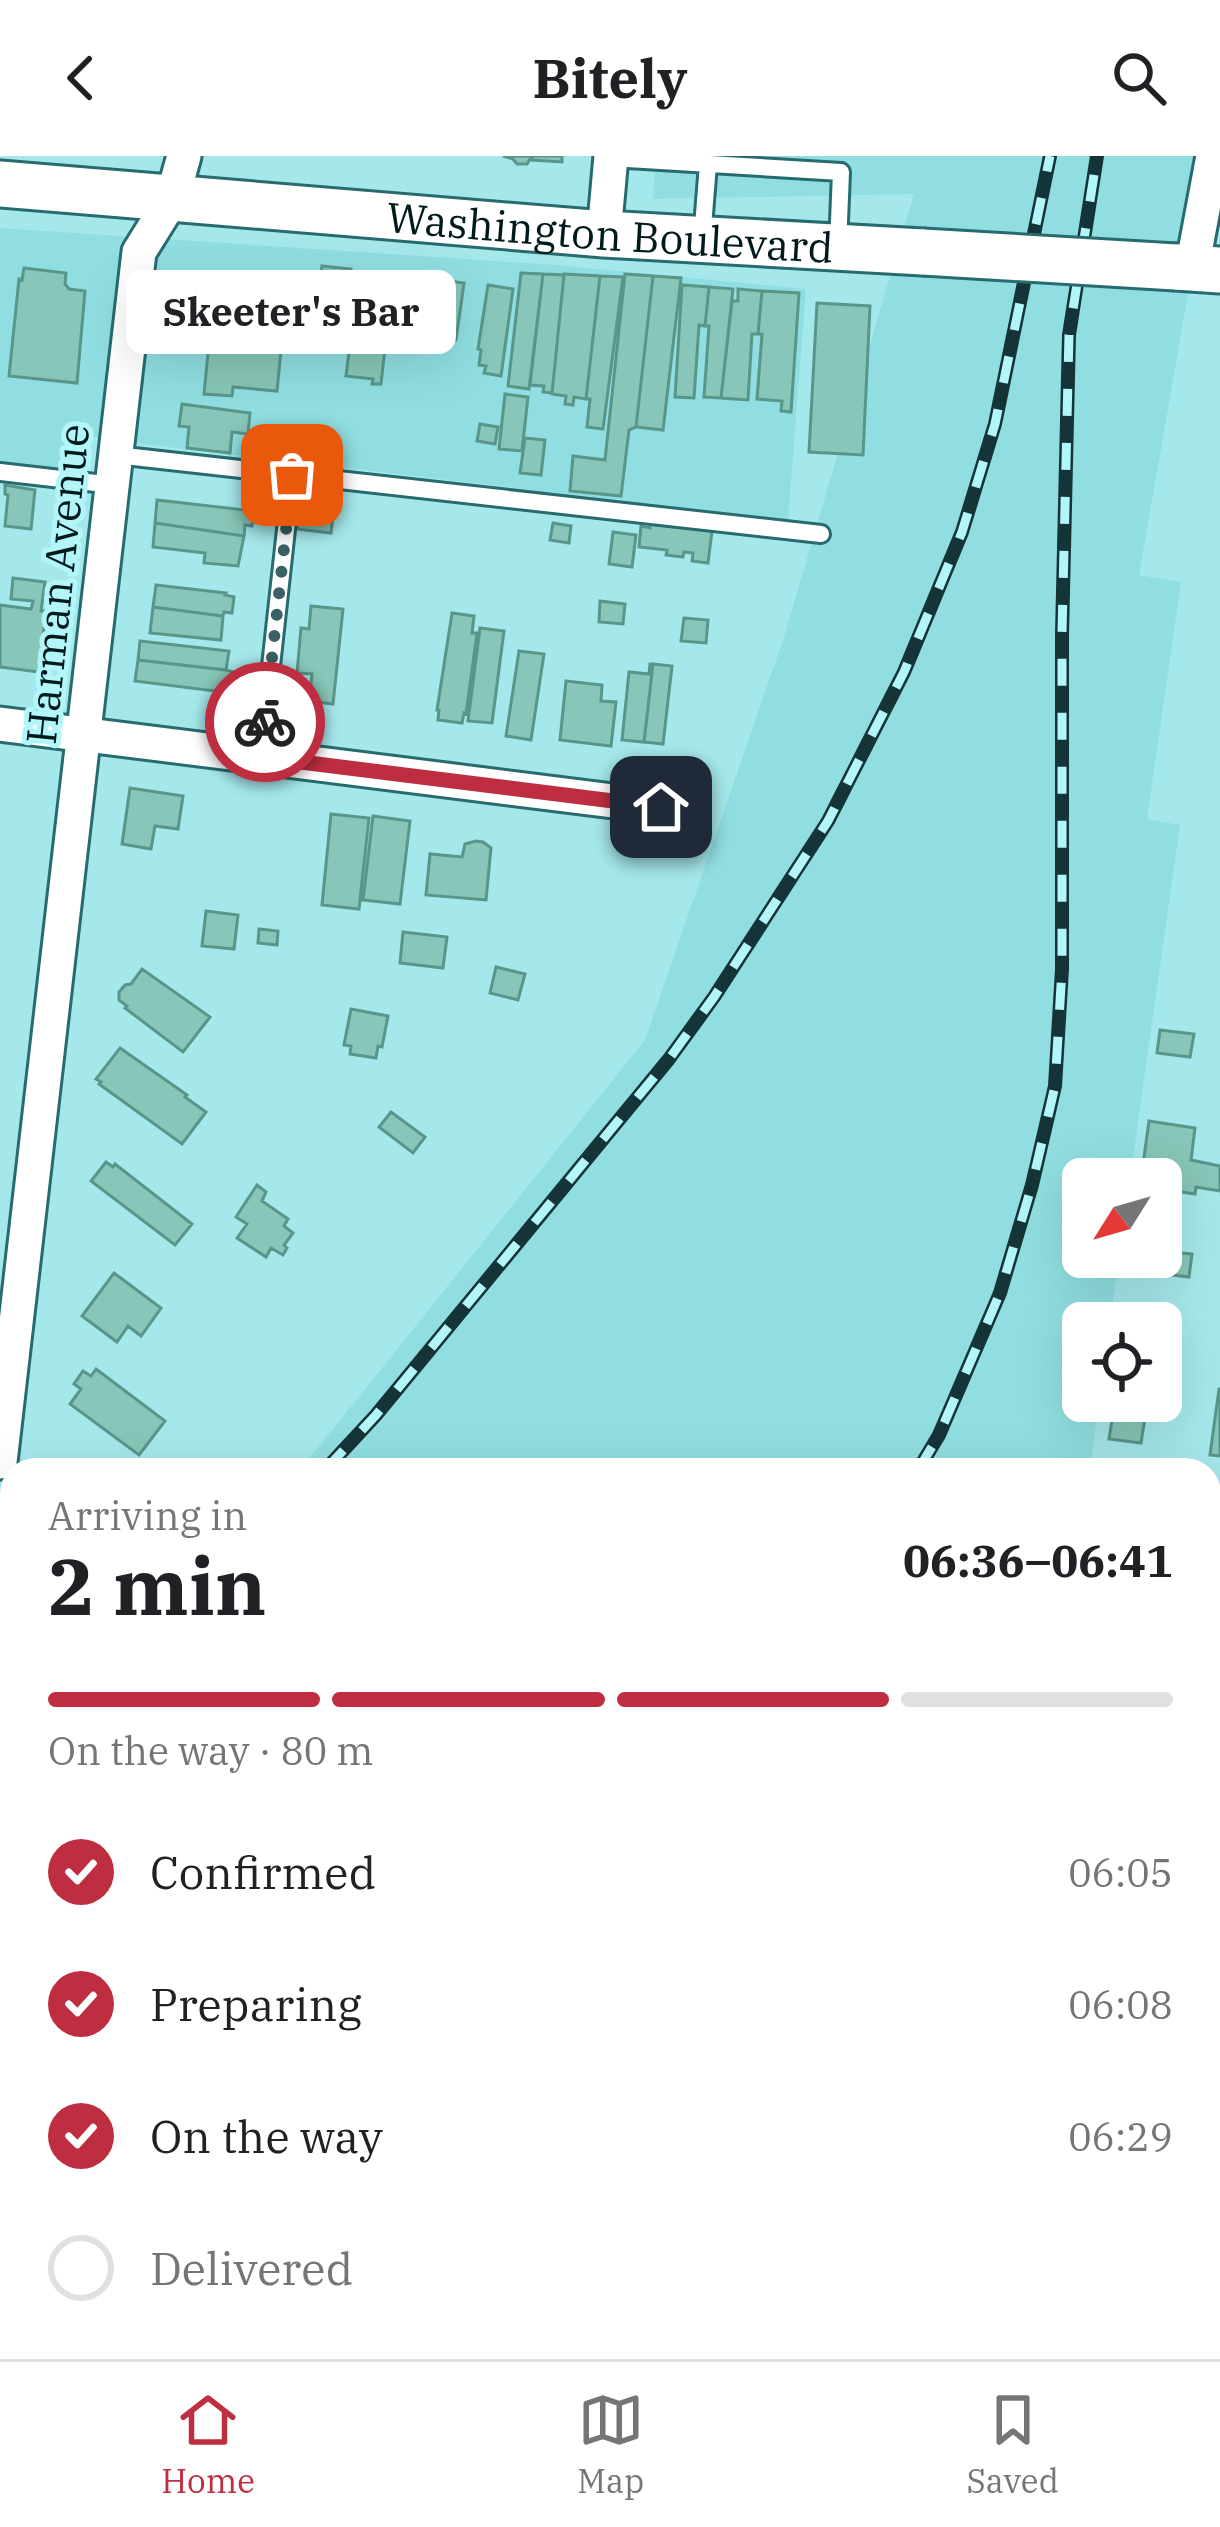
<!DOCTYPE html>
<html lang="en">
<head>
<meta charset="utf-8">
<style>
  :root { --surface:#fff; --page:#f2f2f2; --text:#202124; --muted:#757577; --line:#e0e0e0; --accent:#bf2e40 }
  body { margin:0; font-family:"IBM Plex Serif",serif; background:var(--page); color:var(--text); height:100vh; display:flex; flex-direction:column; font-size:45px; white-space:nowrap }
  * { box-sizing:border-box; margin:0 }
  p { font-size:39px; color:var(--muted) }
  .icon { flex:none; width:66px; height:66px; fill:none; stroke:currentColor; stroke-width:2; stroke-linecap:round; stroke-linejoin:round }
  .map { position:relative; flex:1; overflow:hidden }
  .panel { position:absolute; left:0px; top:1302px; width:1221px; height:903px; display:flex; flex-direction:column; background:var(--surface); border-radius:36px 36px 0 0; box-shadow:0 12px 48px #0002 }
  .panel>* { flex:none }
  .needle { width:78px; rotate:233deg }
  .tools { position:absolute; left:1062px; top:1002px; display:grid; gap:24px }
  .tools a { display:grid; place-items:center; width:120px; height:120px; border-radius:18px; background:var(--surface); box-shadow:0 12px 48px #0002; font-size:60px }
  .pin { position:absolute; display:grid; place-items:center; width:102px; height:102px; color:#fff; margin:-51px; border-radius:24px; box-shadow:0 6px 18px #0006 }
  .courier { position:absolute; display:grid; place-items:center; width:120px; height:120px; margin:-60px; border:9px solid #bf2e40; border-radius:50%; background:#fff; color:#222; box-shadow:0 3px 15px #0007 }
  .bubble { position:absolute; height:84px; border-radius:18px; background:var(--surface); box-shadow:0 12px 48px #0002; font-size:39px; font-weight:700; line-height:84px; text-align:center }
  .headline em { font-style:normal; font-weight:700 }
  .headline div { display:flex; flex-direction:column-reverse }
  .headline { display:flex; align-items:center; justify-content:space-between; height:204px; padding:0 48px }
  h1 { font-size:78px; font-weight:700; line-height:90px }
  .bar { display:grid; grid-template-columns:repeat(4,1fr); gap:18px 12px; align-content:center; height:144px; padding:0 48px }
  .bar i { height:15px; border-radius:9px; background:var(--line) }
  .bar .selected { background:var(--accent) }
  .bar p { grid-column:span 4 }
  ol { padding:0 48px; list-style:none }
  li { display:flex; align-items:center; gap:36px; height:132px }
  li p { margin-inline-start:auto }
  li .icon { padding:12px; border-radius:50%; background:var(--accent); color:#fff; stroke-width:4 }
  li:last-child { color:var(--muted) }
  li i { width:66px; height:66px; border:6px solid var(--line); border-radius:50% }
  header { display:flex; justify-content:space-between; align-items:center; height:156px; padding:0 48px; background:var(--surface); font-size:54px; font-weight:700 }
  .dock { display:flex; justify-content:space-around; align-items:center; height:168px; border-top:3px solid var(--line); background:var(--surface); font-size:33px; color:var(--muted) }
  .dock a { display:grid; justify-items:center; gap:6px }
  .dock .selected { color:var(--accent) }
  .map>svg:first-child { display:block }
</style>
</head>
<body>
<header><svg class="icon" aria-label="back" viewBox="0 0 24 24"><path d="M15 5l-7 7 7 7"/></svg>Bitely<svg class="icon" aria-label="search" viewBox="0 0 24 24"><circle cx="10" cy="10" r="6"/><path d="M15 15l6 6"/></svg></header>
<div class="map">
<svg width="1220" height="2203" viewBox="0 0 1220 2203">
  <rect width="100%" height="100%" fill="#a5e8eb"/>
  <!-- built -->
  <path fill="#90dee1" d="M656 0H1212L1139 419 1181 426 1147 663 1180 669 1130 1023H1083V1101H1119L1110 1167H1083V1245H1099L1090 1314H300L645 884 784 481 914 38 653 43Z
    M0 72 556 109 806 133 788 364 159 290 80 279 74 315 0 307Z
    M12 1650V2193H249L236 2203H0V1662Z"/>
  <!-- building -->
  <path fill="#87c6b8" stroke="#589689" stroke-width="3" d="M503 0H532L527 8H517L513 3Z
    M532 0H562V6L532 4Z
    M322 110 351 113 342 195 313 192Z
    M24 112 66 117 65 128 69 133 85 135 77 227 9 220 19 123 22 124Z
    M359 116 393 119 381 228H372L373 223 346 220Z
    M521 117 543 118 529 233 508 230Z
    M543 118 564 119 552 237 543 236 544 230 530 229Z
    M564 118 600 120 586 243 574 241 573 249 565 248 566 240 552 238Z
    M625 118 653 120 636 271 629 274 621 340 570 335 573 300 605 304Z
    M409 120 464 127 456 184 422 179 421 193 400 191Z
    M600 120 623 121 603 273 587 271 590 243H586Z
    M653 120 681 122 663 274 636 271Z
    M488 129 513 133 501 220 484 217 486 210 479 209 481 194 478 193Z
    M682 129 709 131 705 170 699 169 694 242 675 241Z
    M709 131 733 133 721 242 704 241 709 170H705Z
    M738 133 762 135 758 178H752L748 244 721 242 732 145H738Z
    M762 135 799 137 791 256 781 255 782 245 757 243 762 178H758Z
    M817 147 870 150 863 299 809 296Z
    M210 177 282 184 277 235 233 231 232 240 204 238Z
    M505 238 528 241 522 295 499 293Z
    M182 248 250 257 248 278 232 276 230 297 187 292 189 271 179 270Z
    M480 268 498 271 495 288 477 285Z
    M525 282 545 284 541 319 520 317Z
    M5 329 35 334 31 373 5 370 8 339 5 338Z
    M301 341 335 345 331 377 297 373Z
    M157 344 254 355 252 370 245 369 244 380 155 367Z
    M155 367 244 380 238 410 204 407 205 397 153 391Z
    M553 367 571 370 569 387 550 384Z
    M650 368 712 375 708 407 692 405 693 397 684 396 683 401 666 399 667 394 639 391 641 370 650 372Z
    M613 376 636 379 632 411 609 408Z
    M13 422 45 426 41 455H46L39 516 0 511V449L31 453 33 445 11 443Z
    M156 429 226 437 225 439 234 441 232 457 224 456 223 460 153 451Z
    M600 445 625 448 623 468 599 466Z
    M311 450 343 453 333 548 309 545 312 518 297 517 301 472 309 473Z
    M153 451 223 460 221 484 150 477Z
    M452 457 474 460 472 477H477L466 558 464 557 462 567 438 564 439 554H437Z
    M684 462 708 464 706 487 681 485Z
    M480 472 504 475 492 567 468 565Z
    M140 485 229 495 226 514 138 504Z
    M519 495 544 498 531 584 506 580Z
    M138 504 226 514 260 523 256 555 220 551 223 536 135 525Z
    M650 508H653L644 586 622 584 629 516 649 518Z
    M653 508 672 510 663 588 644 586Z
    M566 525 602 529 601 545 616 546 611 590 560 584Z
    M130 632 183 640 178 673 155 670 151 693 122 688Z
    M331 658 369 662 359 753 322 749Z
    M373 660 410 665 400 748 363 744Z
    M476 685 483 686 491 692 486 744 426 739 430 698 462 701 465 688Z
    M206 755 238 759 234 793 202 790Z
    M259 773 278 775 277 789 258 787Z
    M403 776 447 781 443 812 400 807Z
    M496 811 525 818 518 844 490 837Z
    M142 813 210 861 183 896 125 852 127 850 119 844V836L125 829 131 828Z
    M351 853 388 860 382 891 378 890 376 902 350 898 351 890 344 889Z
    M1160 874 1194 878 1190 901 1157 897Z
    M120 892 187 939 185 941 206 956 182 988 99 928 101 926 96 923Z
    M391 956 425 981 413 997 379 971Z
    M1149 965 1195 972 1191 1004 1220 1010V1035L1196 1031 1195 1038 1161 1033V1023H1141Z
    M106 1006 113 1011 115 1008 192 1068 175 1089 91 1025Z
    M257 1029 266 1036 262 1045 288 1063 284 1070 293 1077 284 1089 287 1092 283 1099 271 1092 266 1101 237 1082 247 1068 236 1061Z
    M1161 1095 1192 1098 1189 1121 1139 1115 1141 1101H1161Z
    M114 1117 161 1152 141 1180 128 1170 117 1186 82 1160Z
    M96 1213 165 1265 139 1299 70 1248 81 1233 74 1228 83 1215 91 1220Z
    M1219 1233H1220V1300L1210 1299Z
    M1113 1258 1145 1262 1141 1287 1109 1283Z
    M1209 1337 1220 1339V1409L1209 1407Z
    M1209 2004 1220 2005V2075L1212 2074 1209 2102Z"/>
  <g fill="none" stroke-linecap="round" stroke-linejoin="round">
    <defs>
      <path id="lane" d="M611 2 841 16 838 90
        M702 83 708 8
        M116 299 821 378
        M0 316 113 329
        M261 601 292 319"/>
      <path id="street" d="M604 78 611 0
        M1192 112 1213 0
        M0 568 661 651
        M0 1306 139 96 172 43 184 0
        M714 2203 715 2193"/>
      <g id="secondary">
        <path id="s1" d="M0 28 604 78 923 96"/>
        <path d="M1176 111 1220 114"/>
      </g>
    </defs>
    <!-- lane casing -->
    <use href="#lane" stroke="#276b6f" stroke-width="22"/>
    <!-- street casing -->
    <use href="#street" stroke="#276b6f" stroke-width="39"/>
    <!-- secondary casing -->
    <use href="#secondary" stroke="#276b6f" stroke-width="51"/>
    <!-- lane -->
    <use href="#lane" stroke="#fff" stroke-width="16"/>
    <!-- street -->
    <use href="#street" stroke="#fff" stroke-width="33"/>
    <!-- secondary -->
    <use href="#secondary" stroke="#fff" stroke-width="45"/>
    <defs>
      <path id="rail" d="M325 1314 376 1259 669 903 714 841 828 665 904 516 962 376 995 268 1050 0
        M918 1314 939 1279 1000 1137 1032 1029 1055 930 1062 813V478L1069 179 1097 0
        M0 1655 12 1643
        M169 2203 180 2193"/>
    </defs>
    <!-- rail casing -->
    <use href="#rail" stroke="#153437" stroke-width="14"/>
    <!-- rail -->
    <use href="#rail" stroke="#b2f6f9" stroke-width="9" stroke-dasharray="27" stroke-linecap="butt"/>
    <defs>
      <path id="secondary-bridge" d="M923 96 1176 111"/>
    </defs>
    <!-- secondary-bridge casing -->
    <use href="#secondary-bridge" stroke="#276b6f" stroke-width="51" stroke-linecap="butt"/>
    <!-- secondary-bridge -->
    <use href="#secondary-bridge" stroke="#fff" stroke-width="45"/>
  </g>
  <g fill="none" stroke-linecap="round" stroke-linejoin="round">
    <!-- done -->
    <path stroke="#3a6264" stroke-width="12" stroke-dasharray="0 21.6" d="M265 566 292 319"/>
    <!-- route -->
    <path stroke="#bf2e40" stroke-width="15" d="M265 566 261 601 661 651"/>
  </g>
  <g text-anchor="middle" dominant-baseline="central" stroke-width="10" stroke-linejoin="round" paint-order="stroke">
    <!-- street labels -->
    <g font-size="42" fill="#001a1c" stroke="#b2f6f9">
      <text stroke="none"><textPath href="#s1" startOffset="612">Washington Boulevard</textPath></text>
      <text transform="translate(57 428) rotate(-84)">Harman Avenue</text>
    </g>
  </g>
</svg>
<div class="tools">
<a><svg class="needle" viewBox="-14 -14 28 28"><path d="M0-13l5 13h-10z" fill="#e53935"/><path d="M0 13l5-13h-10z" fill="#757577"/></svg></a>
<a><svg class="icon" aria-label="locate" viewBox="0 0 24 24"><circle cx="12" cy="12" r="6"/><path d="M12 2v4M12 18v4M2 12h4M18 12h4"/></svg></a>
</div>
<div class="pin" style="left:292px;top:319px;background:#ea580c"><svg class="icon" aria-label="bag" viewBox="0 0 24 24"><path d="M5 8h14l-1 12H6zM9 8a3 3 0 0 1 6 0"/></svg></div>
<div class="pin" style="left:661px;top:651px;background:#1f2937"><svg class="icon" aria-label="home" viewBox="0 0 24 24"><path d="M3 11l9-7 9 7M6 9v11h12V9"/></svg></div>
<div class="courier" style="left:265px;top:566px"><svg class="icon" aria-label="bike" viewBox="0 0 24 24"><circle cx="6" cy="16" r="4"/><circle cx="18" cy="16" r="4"/><path d="M6 16l4-8h5l3 8M10 8l3 8H6M13 5h3"/></svg></div>
<div class="bubble" style="left:126px;top:114px;width:330px">Skeeter's Bar</div>
<section class="panel">
<div class="headline"><div><h1>2 min</h1><p>Arriving in</p></div><em>06:36–06:41</em></div>
<div class="bar"><i class="selected"></i><i class="selected"></i><i class="selected"></i><i></i><p>On the way · 80 m</p></div>
<ol>
<li><svg class="icon" aria-label="check" viewBox="0 0 24 24"><path d="M5 12l5 5 9-10"/></svg>Confirmed<p>06:05</p></li>
<li><svg class="icon" aria-label="check" viewBox="0 0 24 24"><path d="M5 12l5 5 9-10"/></svg>Preparing<p>06:08</p></li>
<li><svg class="icon" aria-label="check" viewBox="0 0 24 24"><path d="M5 12l5 5 9-10"/></svg>On the way<p>06:29</p></li>
<li><i></i>Delivered</li>
</ol>
</section>
</div>
<nav class="dock">
<a class="selected"><svg class="icon" aria-label="home" viewBox="0 0 24 24"><path d="M3 11l9-7 9 7M6 9v11h12V9"/></svg>Home</a>
<a><svg class="icon" aria-label="map" viewBox="0 0 24 24"><path d="M3 6l6-2 6 2 6-2v14l-6 2-6-2-6 2zM9 4v14M15 6v14"/></svg>Map</a>
<a><svg class="icon" aria-label="saved" viewBox="0 0 24 24"><path d="M7 4h10v16l-5-4-5 4z"/></svg>Saved</a>
</nav>
</body>
</html>
